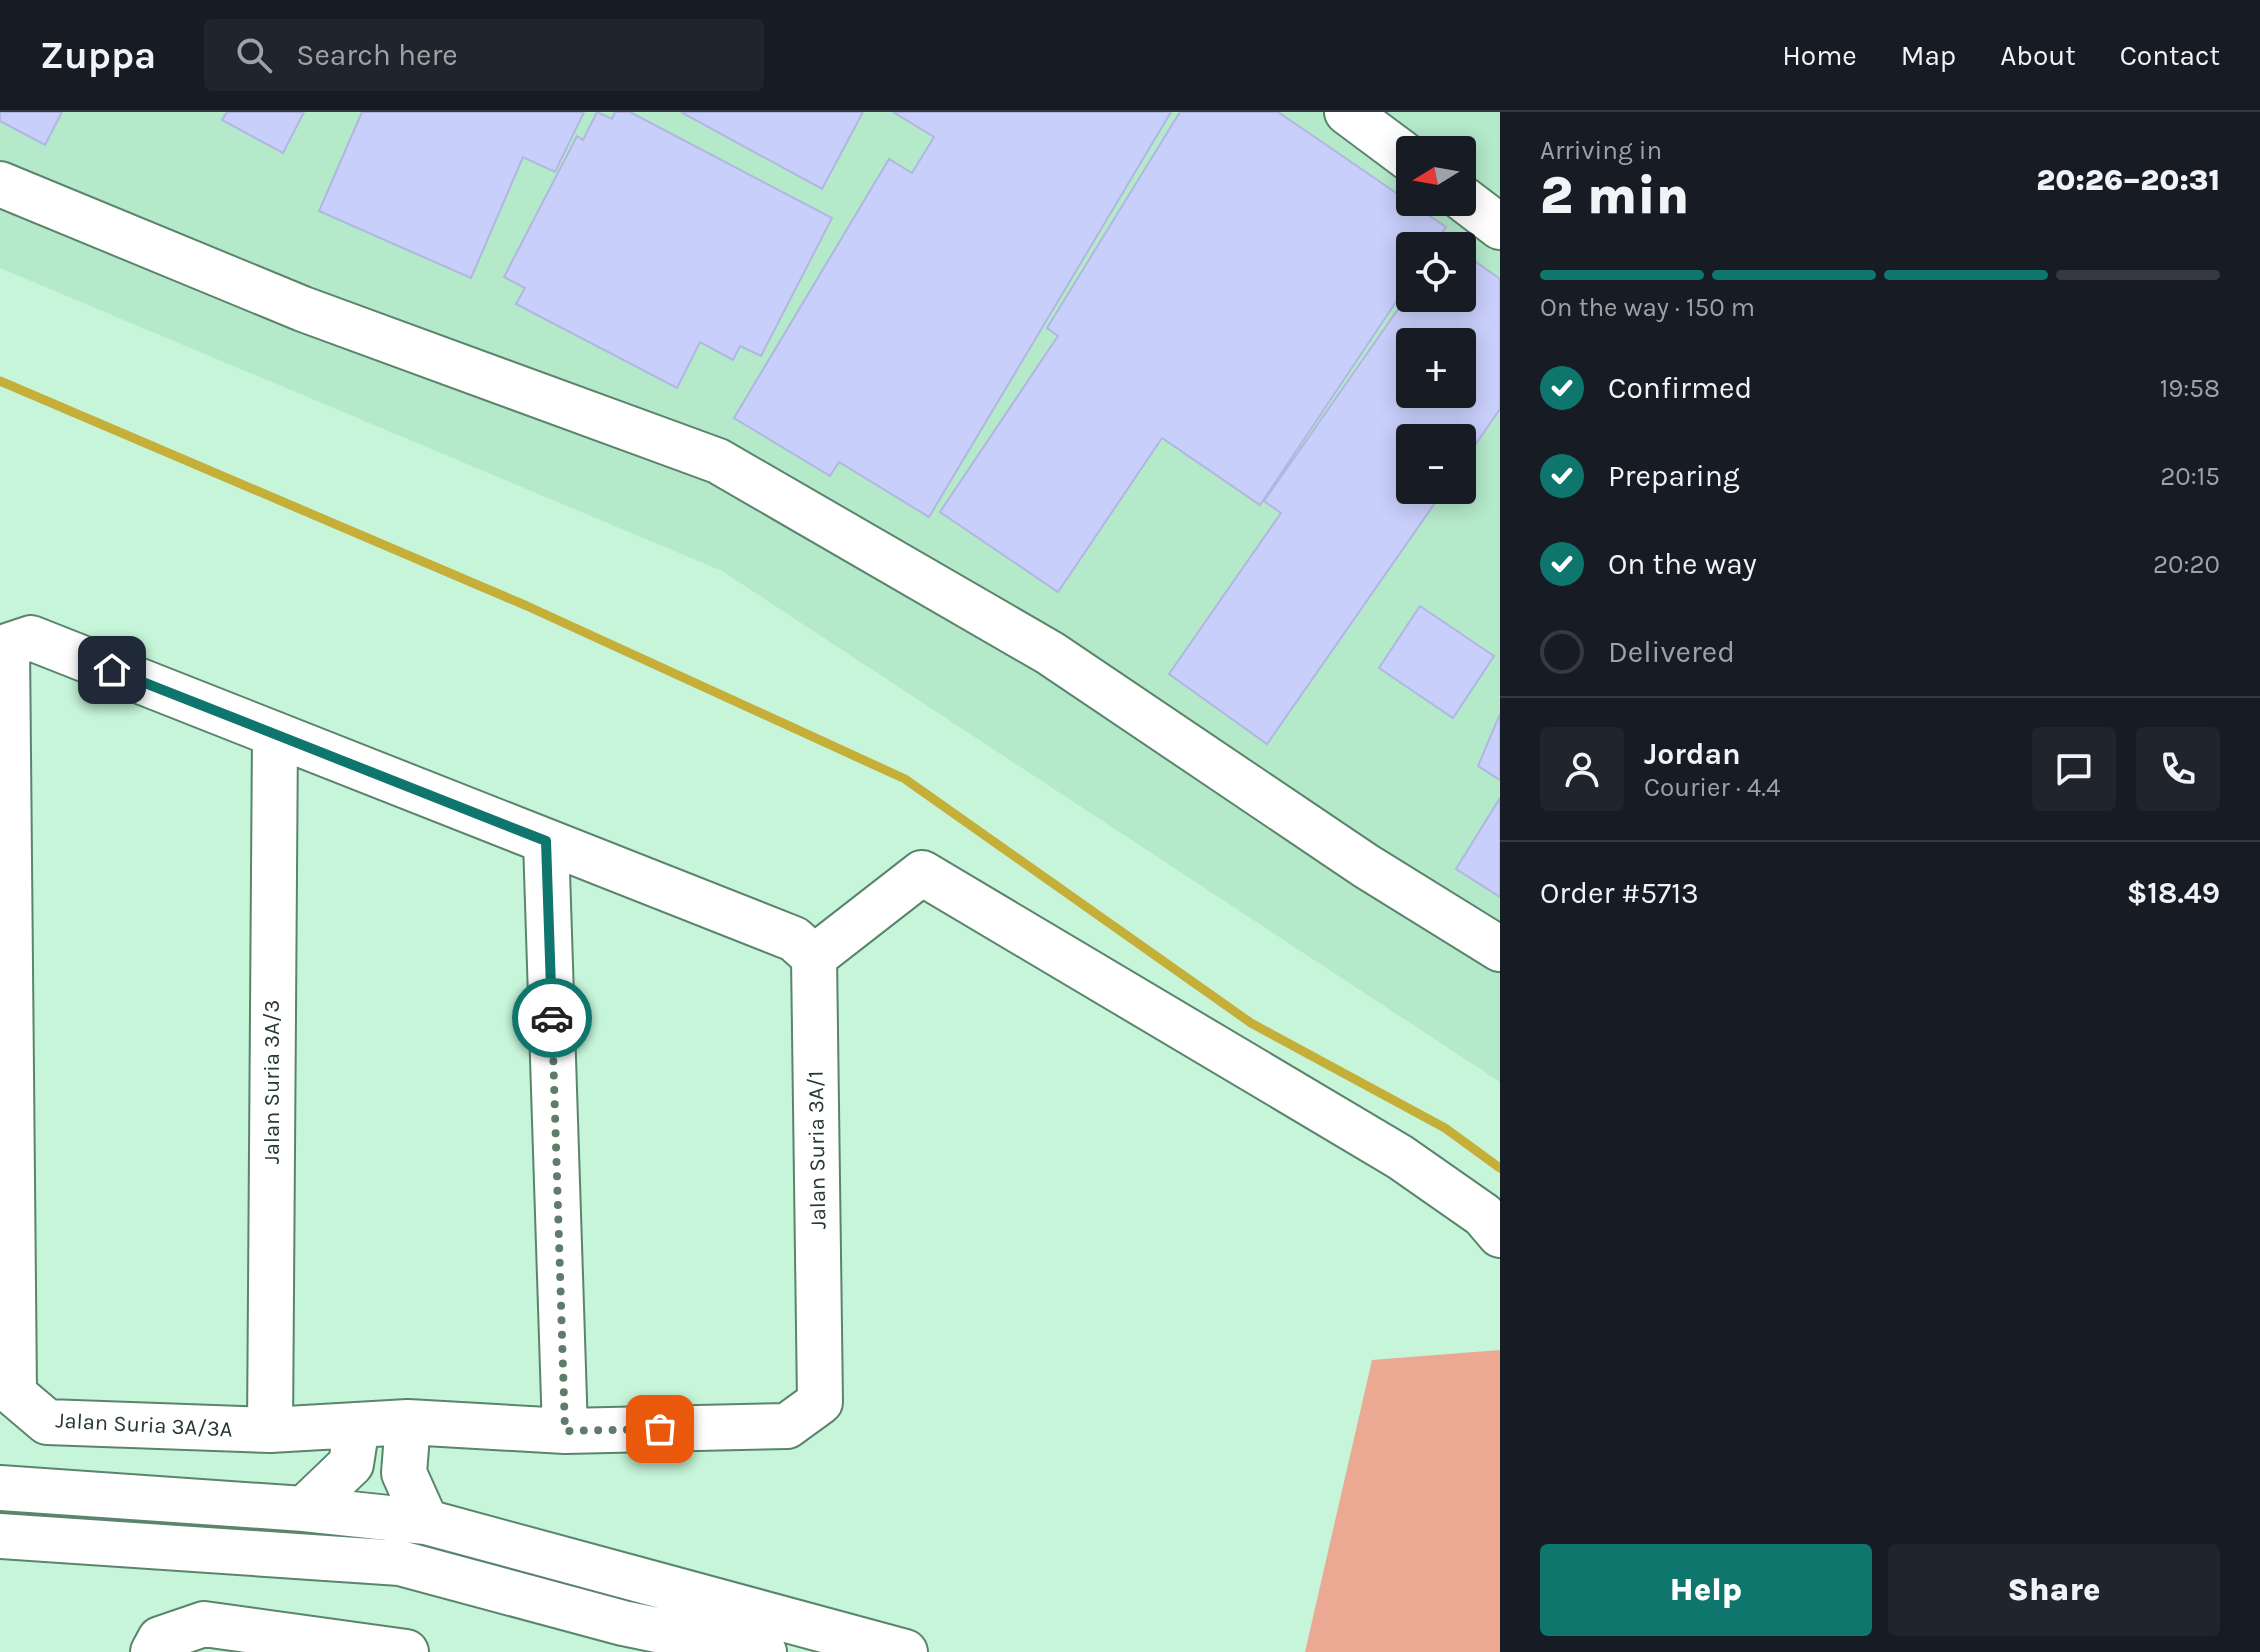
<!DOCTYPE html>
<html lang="en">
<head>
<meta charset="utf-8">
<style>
  :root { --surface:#171b24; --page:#20242c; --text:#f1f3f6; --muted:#9ea1a6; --line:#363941; --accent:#0f766e }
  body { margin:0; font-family:Karla,sans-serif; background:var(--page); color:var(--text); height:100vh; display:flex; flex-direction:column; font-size:30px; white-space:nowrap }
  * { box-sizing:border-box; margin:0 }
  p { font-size:26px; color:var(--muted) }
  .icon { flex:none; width:44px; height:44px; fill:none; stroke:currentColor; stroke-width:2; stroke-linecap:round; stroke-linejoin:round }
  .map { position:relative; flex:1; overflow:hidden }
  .drawer { display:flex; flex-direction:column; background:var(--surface); width:760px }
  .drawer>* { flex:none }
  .needle { width:52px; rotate:259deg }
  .controls { position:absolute; left:1396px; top:24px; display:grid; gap:16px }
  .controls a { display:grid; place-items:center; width:80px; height:80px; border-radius:8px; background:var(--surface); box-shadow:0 4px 20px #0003; font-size:40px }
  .pin { position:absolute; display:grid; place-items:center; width:68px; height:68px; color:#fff; margin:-34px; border-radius:16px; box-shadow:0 4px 12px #0006 }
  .courier { position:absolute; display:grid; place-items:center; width:80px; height:80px; margin:-40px; border:6px solid #0f766e; border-radius:50%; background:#fff; color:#222; box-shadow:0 2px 10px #0007 }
  .overview em { font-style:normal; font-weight:800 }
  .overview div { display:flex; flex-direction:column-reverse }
  .overview { display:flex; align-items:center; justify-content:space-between; height:136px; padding:0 40px }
  h1 { font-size:52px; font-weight:800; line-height:60px }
  .bar { display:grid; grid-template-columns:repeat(4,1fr); gap:12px 8px; align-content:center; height:96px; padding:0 40px }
  .bar i { height:10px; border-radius:6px; background:var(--line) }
  .bar .active { background:var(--accent) }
  .bar p { grid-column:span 4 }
  .line { display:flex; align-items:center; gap:20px; padding:0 40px; border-top:2px solid var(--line) }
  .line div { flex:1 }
  .round { display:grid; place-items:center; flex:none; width:84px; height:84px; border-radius:8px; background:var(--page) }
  ol { padding:0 40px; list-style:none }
  li { display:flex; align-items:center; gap:24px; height:88px }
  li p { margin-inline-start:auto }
  li .icon { padding:8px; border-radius:50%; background:var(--accent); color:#fff; stroke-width:4 }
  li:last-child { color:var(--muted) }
  li i { width:44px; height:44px; border:4px solid var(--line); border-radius:50% }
  .primary-button { display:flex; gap:16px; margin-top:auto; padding:16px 40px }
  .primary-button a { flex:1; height:92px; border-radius:8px; background:var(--accent); color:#fff; font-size:32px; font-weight:800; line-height:92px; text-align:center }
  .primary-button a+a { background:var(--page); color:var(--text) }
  header { display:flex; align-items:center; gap:48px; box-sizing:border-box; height:112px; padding:0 40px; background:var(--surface); border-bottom:2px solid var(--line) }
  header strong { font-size:38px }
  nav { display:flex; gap:44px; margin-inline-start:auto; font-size:28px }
  .search { width:560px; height:72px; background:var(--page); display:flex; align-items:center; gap:20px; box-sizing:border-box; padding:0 28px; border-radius:8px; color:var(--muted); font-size:30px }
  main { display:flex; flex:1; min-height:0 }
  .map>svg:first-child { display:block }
</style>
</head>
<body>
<header>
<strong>Zuppa</strong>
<div class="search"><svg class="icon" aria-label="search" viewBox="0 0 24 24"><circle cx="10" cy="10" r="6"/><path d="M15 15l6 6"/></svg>Search here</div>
<nav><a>Home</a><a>Map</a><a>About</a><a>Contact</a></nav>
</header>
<main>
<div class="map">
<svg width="1500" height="1540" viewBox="0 0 1500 1540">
  <rect width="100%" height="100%" fill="#c6f5d9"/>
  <!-- built -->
  <path fill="#b4e9ca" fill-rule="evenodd" d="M0 0H1500V970L722 459 0 156ZM1410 38H1462V90H1410ZM1410 134H1462V186H1410ZM1410 230H1462V282H1410ZM1410 326H1462V378H1410Z"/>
  <!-- green -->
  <path fill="#eba994" d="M1500 1238V1540H1305L1372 1248Z"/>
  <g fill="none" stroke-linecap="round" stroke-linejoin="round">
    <!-- stream -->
    <path stroke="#c5af39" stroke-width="9" d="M0 269 527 494 905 667 1251 911 1445 1016 1500 1056"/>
  </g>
  <!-- building -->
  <path fill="#c9cffb" stroke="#b1b7e1" stroke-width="2" fill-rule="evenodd" d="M0 0H62L45 33 0 9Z
    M227 0H304L283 41 222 8Z
    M362 0H584L555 60 523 45 471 166 319 99Z
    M597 0 612 7 615 0H630L832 106 761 244 740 234 733 248 700 230 677 276 516 192 525 176 504 165 577 24 583 28Z
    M681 0H863L822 77Z
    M893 0H1171L929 405 839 350 830 364 734 306 889 47 912 61 934 25Z
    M1180 0H1278L1446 115 1433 134H1410V169L1260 393 1162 326 1058 480 940 400 1058 224 1047 216Z
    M1462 140 1500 167V297L1462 352V326H1410V378H1444L1267 632 1169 562 1281 401 1264 389 1410 180V186H1462ZM1410 230H1462V282H1410Z
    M1420 494 1494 544 1453 606 1379 556Z
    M1500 602V668L1478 654Z
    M1500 686V785L1456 757Z"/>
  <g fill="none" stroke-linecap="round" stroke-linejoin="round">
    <defs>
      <path id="minor" d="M1347 0 1410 47
        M0 72 303 197 718 349 1050 541 1366 754 1500 837
        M1462 86 1500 115
        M31 526 794 827 814 845 820 1290 787 1314 565 1319 408 1310 270 1318 47 1310 14 1282 7 534Z
        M546 729 565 1319
        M814 845 922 761 1400 1045 1483 1103 1500 1123
        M408 1310 404 1361 426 1410
        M270 1318 275 622
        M0 1376 304 1397 426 1410 905 1540
        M304 1397 351 1352 357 1313
        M0 1424 400 1451 623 1511 764 1540
        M153 1540 160 1527 204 1512 406 1540"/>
    </defs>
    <!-- minor casing -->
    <use href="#minor" stroke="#5a846c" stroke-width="48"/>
    <!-- minor -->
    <use href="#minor" stroke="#fff" stroke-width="44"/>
  </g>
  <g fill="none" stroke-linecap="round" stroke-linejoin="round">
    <!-- done -->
    <path stroke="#5f7b6a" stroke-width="8" stroke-dasharray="0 14.4" d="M552 906 565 1319 660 1317"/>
    <!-- route -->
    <path stroke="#0f766e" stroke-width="10" d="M112 558 546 729 552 906"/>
  </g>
  <g text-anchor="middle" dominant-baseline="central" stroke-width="8" stroke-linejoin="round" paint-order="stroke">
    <!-- street labels -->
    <g font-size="22" fill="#273a2f" stroke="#fff">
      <text transform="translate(272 970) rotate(-90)">Jalan Suria 3A/3</text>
      <text transform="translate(817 1038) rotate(-91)">Jalan Suria 3A/1</text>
      <text transform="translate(144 1313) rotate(3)">Jalan Suria 3A/3A</text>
    </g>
  </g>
</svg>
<div class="controls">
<a><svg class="needle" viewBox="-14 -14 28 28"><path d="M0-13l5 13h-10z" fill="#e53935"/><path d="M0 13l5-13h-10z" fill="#9ea1a6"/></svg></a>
<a><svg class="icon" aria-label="locate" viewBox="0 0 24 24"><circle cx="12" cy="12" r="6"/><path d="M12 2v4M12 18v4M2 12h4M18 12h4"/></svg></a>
<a>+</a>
<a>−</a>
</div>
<div class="pin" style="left:660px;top:1317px;background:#ea580c"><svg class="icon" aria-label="bag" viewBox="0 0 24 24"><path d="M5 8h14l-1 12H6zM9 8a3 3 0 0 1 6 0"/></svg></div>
<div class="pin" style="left:112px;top:558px;background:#1f2937"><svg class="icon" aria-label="home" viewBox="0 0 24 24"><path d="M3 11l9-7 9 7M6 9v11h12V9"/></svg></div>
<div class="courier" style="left:552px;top:906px"><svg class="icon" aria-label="car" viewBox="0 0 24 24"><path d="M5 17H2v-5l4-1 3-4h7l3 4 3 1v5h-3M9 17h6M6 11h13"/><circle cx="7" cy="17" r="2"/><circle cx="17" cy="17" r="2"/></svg></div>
</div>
<section class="drawer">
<div class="overview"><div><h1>2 min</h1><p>Arriving in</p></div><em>20:26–20:31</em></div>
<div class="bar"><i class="active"></i><i class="active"></i><i class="active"></i><i></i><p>On the way · 150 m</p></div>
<ol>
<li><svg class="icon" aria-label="check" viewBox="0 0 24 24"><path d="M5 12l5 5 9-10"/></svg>Confirmed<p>19:58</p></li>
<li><svg class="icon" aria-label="check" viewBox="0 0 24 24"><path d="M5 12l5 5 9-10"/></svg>Preparing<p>20:15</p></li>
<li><svg class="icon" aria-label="check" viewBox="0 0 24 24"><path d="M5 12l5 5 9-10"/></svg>On the way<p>20:20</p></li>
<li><i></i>Delivered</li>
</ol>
<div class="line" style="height:144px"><a class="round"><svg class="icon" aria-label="person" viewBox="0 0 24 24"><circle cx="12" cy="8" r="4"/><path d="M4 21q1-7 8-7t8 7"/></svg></a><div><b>Jordan</b><p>Courier · 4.4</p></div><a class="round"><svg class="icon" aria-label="chat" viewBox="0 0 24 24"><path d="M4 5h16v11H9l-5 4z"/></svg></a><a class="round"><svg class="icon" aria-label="phone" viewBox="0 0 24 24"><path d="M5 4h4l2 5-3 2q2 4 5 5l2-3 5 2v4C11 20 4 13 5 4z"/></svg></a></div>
<div class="line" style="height:104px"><div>Order #5713</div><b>$18.49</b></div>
<div class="primary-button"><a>Help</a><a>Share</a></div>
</section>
</main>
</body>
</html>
